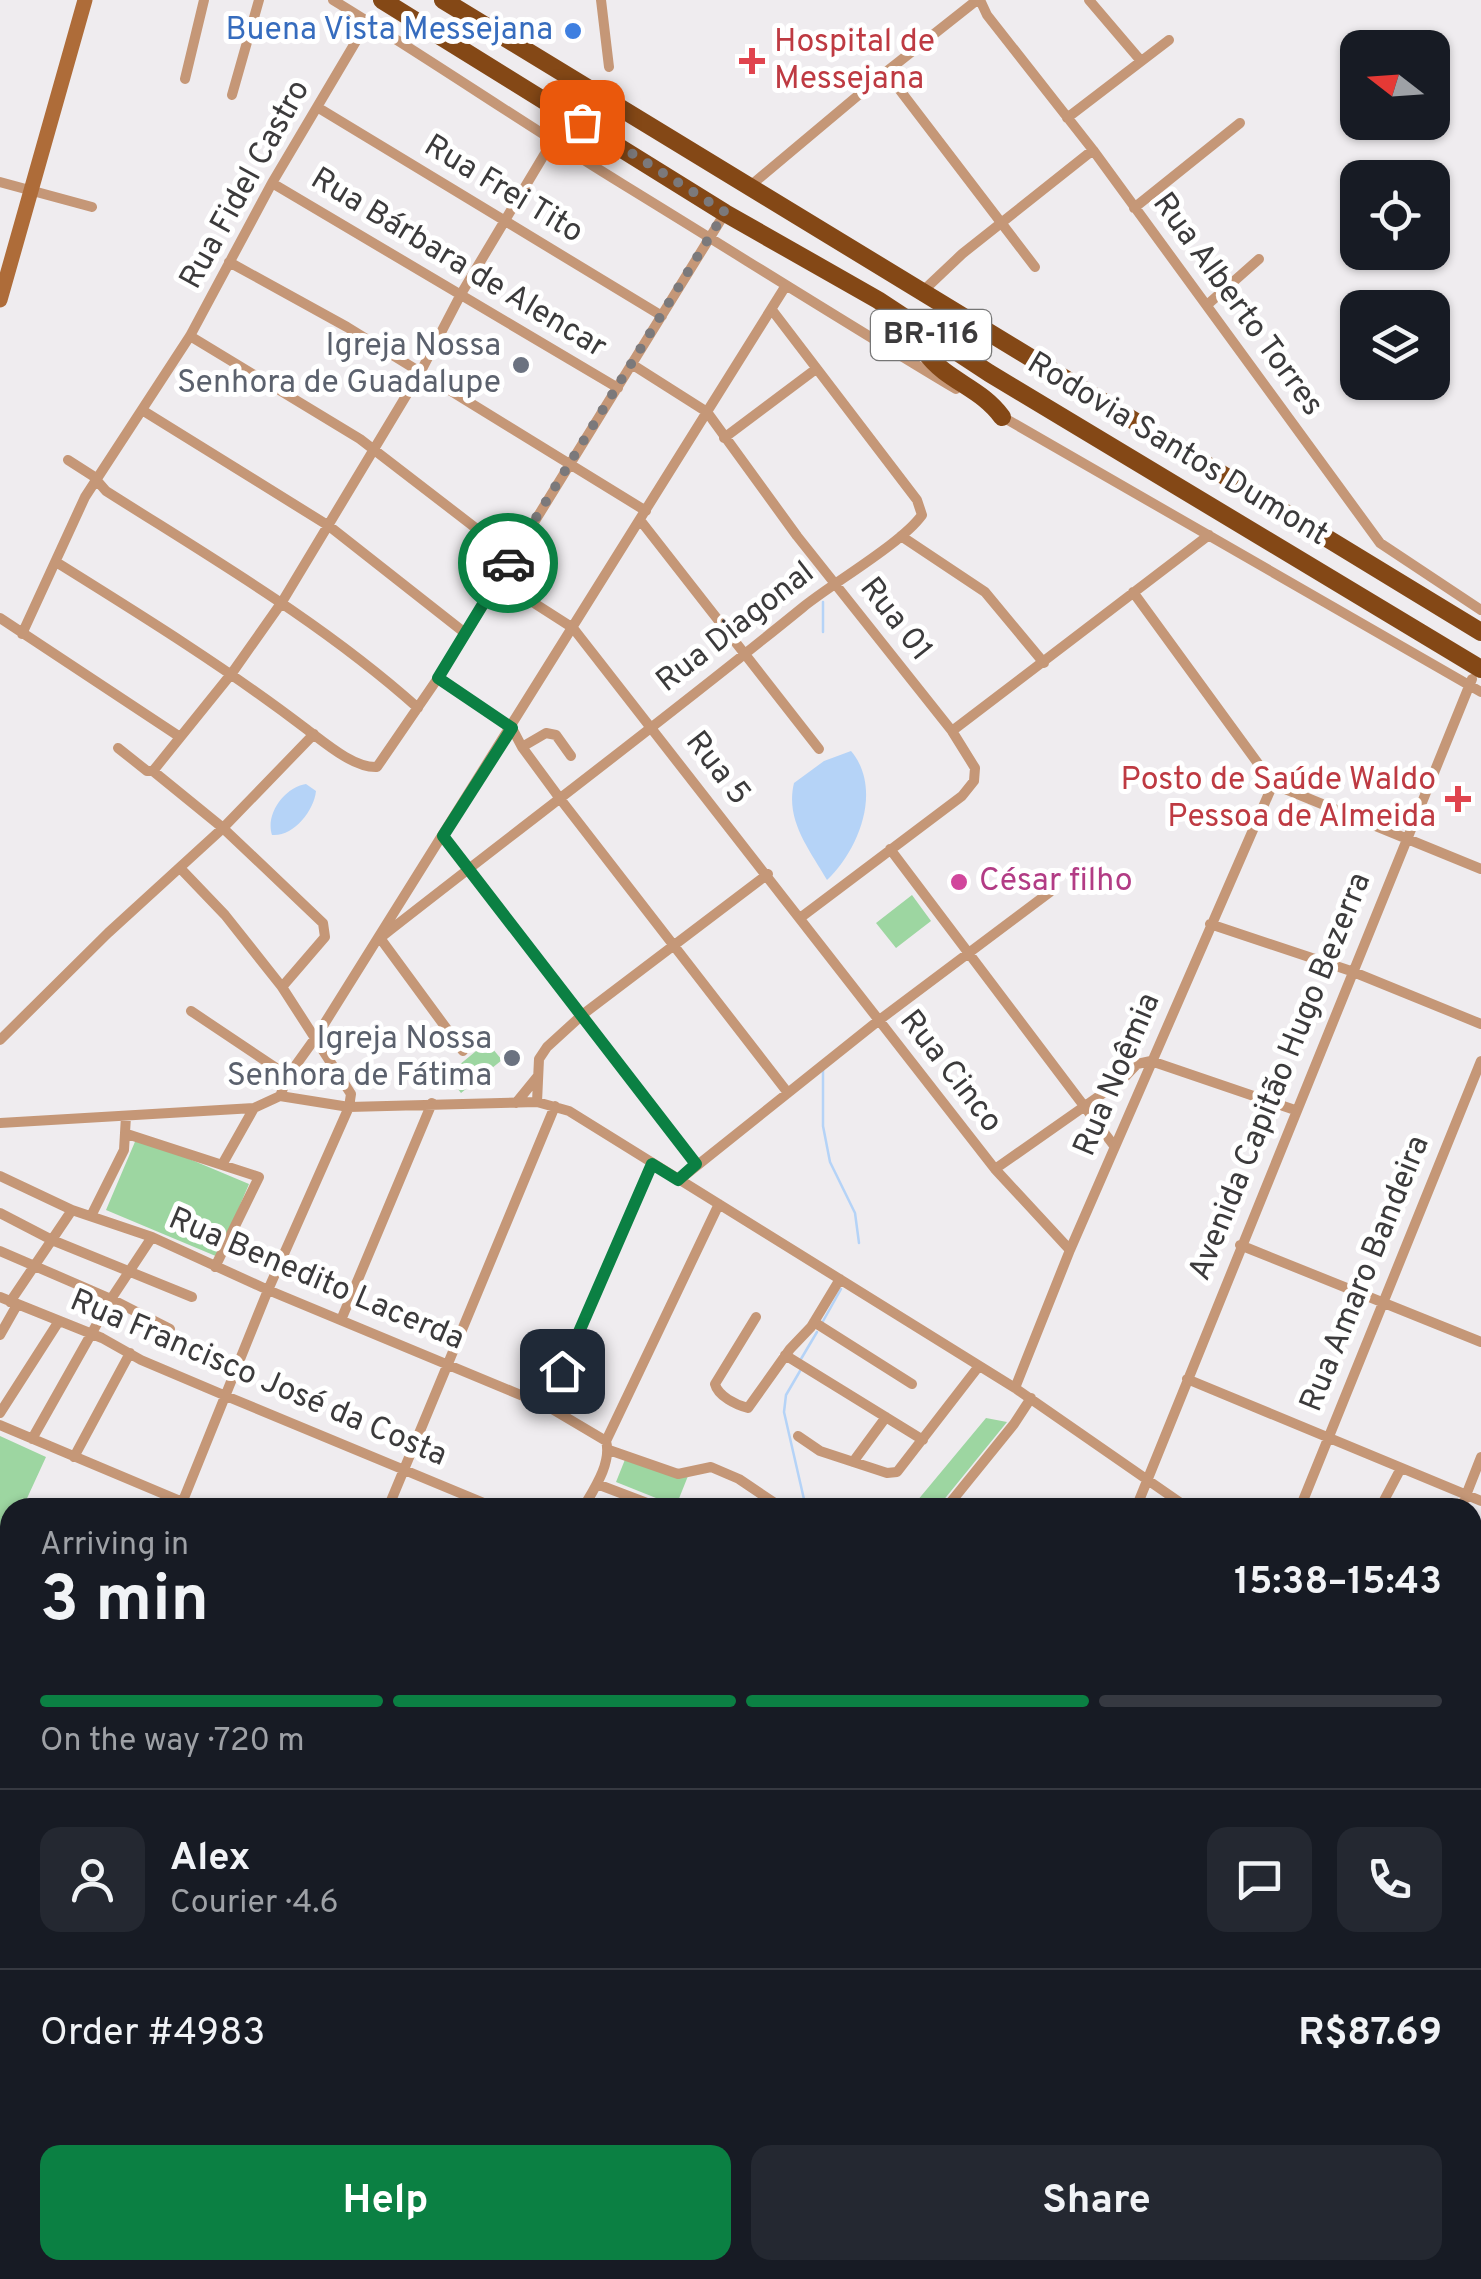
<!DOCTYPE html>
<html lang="en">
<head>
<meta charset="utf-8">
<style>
  :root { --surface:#171b24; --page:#242831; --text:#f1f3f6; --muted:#9ea1a6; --line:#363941; --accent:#0b8043 }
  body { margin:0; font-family:Overpass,sans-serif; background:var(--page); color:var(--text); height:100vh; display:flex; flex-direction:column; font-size:38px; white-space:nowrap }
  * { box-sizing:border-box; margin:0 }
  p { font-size:32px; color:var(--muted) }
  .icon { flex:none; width:55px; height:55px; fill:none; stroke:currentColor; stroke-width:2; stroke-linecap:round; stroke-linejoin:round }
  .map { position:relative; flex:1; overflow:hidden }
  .panel { position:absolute; left:0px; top:1498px; width:1482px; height:782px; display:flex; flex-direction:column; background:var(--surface); border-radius:30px 30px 0 0; box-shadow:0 2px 8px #0004 }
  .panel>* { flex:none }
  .needle { width:65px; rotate:287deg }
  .buttons { position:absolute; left:1340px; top:30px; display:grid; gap:20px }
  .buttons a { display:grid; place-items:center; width:110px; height:110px; border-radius:20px; background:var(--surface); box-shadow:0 2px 8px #0004; font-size:50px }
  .pin { position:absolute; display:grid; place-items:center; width:85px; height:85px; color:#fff; margin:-42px; border-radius:20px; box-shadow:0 5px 15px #0006 }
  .courier { position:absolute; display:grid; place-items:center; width:100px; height:100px; margin:-50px; border:8px solid #0b8043; border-radius:50%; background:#fff; color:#222; box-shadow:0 2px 12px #0007 }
  .summary em { font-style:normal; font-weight:700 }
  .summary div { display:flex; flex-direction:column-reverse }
  .summary { display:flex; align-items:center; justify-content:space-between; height:170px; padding:0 40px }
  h1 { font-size:65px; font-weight:700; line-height:75px }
  .bar { display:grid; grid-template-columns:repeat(4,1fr); gap:15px 10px; align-content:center; height:120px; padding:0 40px }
  .bar i { height:12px; border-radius:8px; background:var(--line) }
  .bar .active { background:var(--accent) }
  .bar p { grid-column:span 4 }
  .line { display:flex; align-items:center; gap:25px; padding:0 40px; border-top:2px solid var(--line) }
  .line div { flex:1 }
  .round { display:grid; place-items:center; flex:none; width:105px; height:105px; border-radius:20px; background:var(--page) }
  .action { display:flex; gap:20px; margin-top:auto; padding:20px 40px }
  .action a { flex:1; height:115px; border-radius:20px; background:var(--accent); color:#fff; font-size:40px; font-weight:700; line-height:115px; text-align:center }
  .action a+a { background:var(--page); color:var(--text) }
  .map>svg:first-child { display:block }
</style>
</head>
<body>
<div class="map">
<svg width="1481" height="2279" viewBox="0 0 1481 2279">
  <rect width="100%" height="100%" fill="#efecef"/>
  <!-- green -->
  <path fill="#9dd6a1" d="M912 895 931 921 896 948 876 923Z
    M487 1042 502 1060 461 1093 447 1075Z
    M137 1137 249 1184 218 1257 106 1210Z
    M986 1418 1007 1422 938 1507H912Z
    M0 1436 46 1457 23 1507 10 1508 8 1541 0 1537Z
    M628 1452 688 1476 676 1506 616 1482Z"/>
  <!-- water -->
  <path fill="#b5d3f7" d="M851 751C883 789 859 850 827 880 809 849 785 820 794 783L824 761Z
    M306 784 316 791C314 811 293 837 272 835 265 814 285 787 306 784Z"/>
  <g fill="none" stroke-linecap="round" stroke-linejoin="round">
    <!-- stream -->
    <path stroke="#b5d3f7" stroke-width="2.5" d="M823 632V602
      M823 1068V1126L830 1162 855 1213 859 1243
      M822 1323 841 1289
      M801 1359 817 1332
      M800 1371 786 1395 784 1412 806 1508
      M0 1893 10 1898"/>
    <!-- minor -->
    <path stroke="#c59777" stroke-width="10" d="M333 0C431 60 526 125 624 185 735 253 844 322 956 389
      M601 0 609 67
      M980 0 987 15 1093 150 1380 543 1481 610
      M1089 0 1141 61
      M886 72 1035 267
      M185 79 204 0
      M232 95 259 0
      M317 107 662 316
      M1067 118 1169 40
      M0 182 92 207
      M272 183 618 388
      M750 186 886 72 977 0
      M1134 208 1240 123
      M229 262 347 327 646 511
      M924 290 962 254 1093 150
      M1207 305 1259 259
      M190 336 360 439 512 556
      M633 365 707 412 797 536 952 731 975 768 974 781 962 796 800 918
      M142 410 329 526 465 633
      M1001 416 1481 692
      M724 438 816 369
      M68 460 93 476 106 491C213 559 323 623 418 708
      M640 520 819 749
      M901 536 985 592 1044 663
      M56 562C141 615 225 667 305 728 324 742 353 768 377 767L438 678 725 213
      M498 580 573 628 995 1169 1070 1250
      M1133 592 1273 784 1481 869
      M0 618 180 737
      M22 634 85 497 190 336 272 183 368 21
      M438 678 512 728 522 747 561 800 788 1093
      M952 731 1209 535
      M522 747 546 733 556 735 571 756
      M118 748 147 771H153L223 828 323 923 325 937 282 987
      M153 771 232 673 282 602 421 371 461 294 553 140
      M443 836 696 1164
      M890 849 1115 1147
      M180 868 225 915 282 987 351 1094 349 1107 268 1290 180 1508
      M1210 924 1351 971 1481 1024
      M191 1011 288 1076
      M0 1040 108 933 223 828 314 734
      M463 1051 380 938C520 828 663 721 802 608 834 582 901 544 922 515L917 500 772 310
      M280 1096 349 1107 537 1102 569 1111 1015 1388 1188 1508
      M537 1102 539 1059 547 1047 582 1015 768 874
      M516 1103 538 1076
      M0 1123 254 1108 280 1096 288 1076 316 1037 785 287
      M127 1134 259 1177 215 1267
      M223 1163 254 1108
      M995 1169 1122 1080 1137 1064 1151 1061 1295 1110
      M0 1176 72 1210 152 1237 268 1290 547 1406 606 1441
      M679 1180 878 1021 1050 892
      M0 1213 52 1240 192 1297
      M91 1216 124 1150 126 1116
      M1240 1245 1481 1342
      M0 1251 111 1299 170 1329
      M0 1297 102 1338 141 1360 226 1396 496 1508
      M10 1302 72 1210
      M756 1317 715 1384C718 1396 736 1405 748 1408L790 1349 811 1327 840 1279
      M341 1320 432 1103
      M814 1322 912 1384
      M0 1335 17 1305
      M785 1355 923 1440
      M1187 1379 1481 1501
      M1015 1388 1070 1250 1273 784
      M547 1406 652 1164
      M0 1413 59 1321
      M0 1425 197 1508
      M798 1436 820 1451 887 1473 897 1472 979 1366
      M32 1439 111 1299 152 1237
      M609 1450 678 1474 711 1467 739 1479 782 1508
      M74 1457 130 1353
      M853 1462 886 1417
      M597 1484 660 1508
      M388 1508 555 1106
      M583 1508C594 1489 612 1463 606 1441L719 1204
      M946 1508 1014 1424 1031 1398
      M1136 1508 1472 679
      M1300 1508 1481 1061
      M1380 1508 1400 1470
      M1461 1508 1481 1457
      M0 1548 10 1552
      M1472 1626 1481 1631
      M1472 1690 1481 1695
      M1472 1791 1481 1795
      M0 1849 10 1862
      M1472 1916 1481 1920
      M0 1929 10 1933
      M0 2035V2034
      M1472 2083 1481 2063
      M0 2090 10 2077
      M0 2164 10 2151
      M0 2212 10 2225
      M1472 2237 1481 2241
      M99 2270 111 2279
      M260 2270 271 2279
      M953 2270 973 2279
      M1244 2270 1268 2279
      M1445 2271 1457 2279
      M16 2279 23 2270
      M119 2279 127 2270
      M194 2279 202 2270
      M329 2279 337 2270
      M436 2279 441 2270
      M580 2279 581 2270
      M692 2279 695 2270
      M809 2279 813 2270
      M824 2279 827 2270
      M1138 2279 1142 2270"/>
    <!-- secondary -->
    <path stroke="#ae6c39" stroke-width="15" d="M0 300 85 0"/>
    <!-- trunk -->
    <path stroke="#844816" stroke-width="18" d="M382 0 725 213 878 300 989 373 1481 669
      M443 0 1481 632
      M906 319C915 339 927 358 944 371 965 387 986 395 1002 417"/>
  </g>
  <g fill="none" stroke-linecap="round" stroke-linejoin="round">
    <!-- done -->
    <path stroke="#7b797b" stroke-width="10" stroke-dasharray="0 18" d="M508 563 725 212 582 122"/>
    <!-- route -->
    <path stroke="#0b8043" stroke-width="12" d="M508 563 438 678 512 728 443 836 696 1164 678 1180 652 1164 562 1371"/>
  </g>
  <!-- markers -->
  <circle fill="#3f7fe0" stroke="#fff" stroke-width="4" cx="573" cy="31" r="10"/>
  <g fill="#e0444e" stroke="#fff" stroke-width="4">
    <path d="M747 46h10v10h10v10h-10v10h-10v-10h-10v-10h10z"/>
    <path d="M1453 784h10v10h10v10h-10v10h-10v-10h-10v-10h10z"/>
  </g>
  <g fill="#6b7280" stroke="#fff" stroke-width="4">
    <circle cx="521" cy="365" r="10"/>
    <circle cx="512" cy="1058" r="10"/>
  </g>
  <circle fill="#d1479c" stroke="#fff" stroke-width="4" cx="959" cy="882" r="10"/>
  <g text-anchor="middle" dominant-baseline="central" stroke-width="10" stroke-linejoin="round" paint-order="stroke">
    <!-- shield labels -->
    <rect fill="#fff" stroke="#767676" stroke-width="2.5" x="871" y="310" width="120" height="50" rx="8"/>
    <g font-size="30" font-weight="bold" fill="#3c3b3c">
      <text x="931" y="335">BR-116</text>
    </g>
    <!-- shop labels -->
    <g font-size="32" fill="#366cbe" stroke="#fff" text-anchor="end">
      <text x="553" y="31">Buena Vista Messejana</text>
    </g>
    <!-- health labels -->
    <g font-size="32" fill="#be3a42" stroke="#fff" text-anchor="start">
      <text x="774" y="43">Hospital de<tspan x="774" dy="37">Messejana</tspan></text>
      <text x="1436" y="781" text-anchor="end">Posto de Saúde Waldo<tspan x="1436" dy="37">Pessoa de Almeida</tspan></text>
    </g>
    <!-- street labels -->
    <g font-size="32" fill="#3c3b3c" stroke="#fff">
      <text transform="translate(246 185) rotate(-61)">Rua Fidel Castro</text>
      <text transform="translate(503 190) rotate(31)">Rua Frei Tito</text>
      <text transform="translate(458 264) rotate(31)">Rua Bárbara de Alencar</text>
      <text transform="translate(1237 305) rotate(54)">Rua Alberto Torres</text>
      <text transform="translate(1177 450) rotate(31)">Rodovia Santos Dumont</text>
      <text transform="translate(895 620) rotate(52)">Rua 01</text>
      <text transform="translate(736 628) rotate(-38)">Rua Diagonal</text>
      <text transform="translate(717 769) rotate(52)">Rua 5</text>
      <text transform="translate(950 1072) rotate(52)">Rua Cinco</text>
      <text transform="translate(1118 1075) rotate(-67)">Rua Noêmia</text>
      <text transform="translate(1281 1077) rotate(-68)">Avenida Capitão Hugo Bezerra</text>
      <text transform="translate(1366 1274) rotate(-68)">Rua Amaro Bandeira</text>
      <text transform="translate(316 1280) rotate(23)">Rua Benedito Lacerda</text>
      <text transform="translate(258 1379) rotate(23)">Rua Francisco José da Costa</text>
    </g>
    <!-- worship labels -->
    <g font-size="32" fill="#5b616d" stroke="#fff" text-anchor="end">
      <text x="501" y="347">Igreja Nossa<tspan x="501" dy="37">Senhora de Guadalupe</tspan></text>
      <text x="492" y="1040">Igreja Nossa<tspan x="492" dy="37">Senhora de Fátima</tspan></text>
    </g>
    <!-- hotel labels -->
    <g font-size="32" fill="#b23c85" stroke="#fff" text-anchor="start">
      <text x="979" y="882">César filho</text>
    </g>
  </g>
</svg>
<div class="buttons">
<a><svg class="needle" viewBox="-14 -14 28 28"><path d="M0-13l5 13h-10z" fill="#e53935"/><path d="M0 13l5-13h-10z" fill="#9ea1a6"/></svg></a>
<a><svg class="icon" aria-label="locate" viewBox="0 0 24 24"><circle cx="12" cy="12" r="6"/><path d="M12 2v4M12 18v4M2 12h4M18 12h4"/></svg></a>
<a><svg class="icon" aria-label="layers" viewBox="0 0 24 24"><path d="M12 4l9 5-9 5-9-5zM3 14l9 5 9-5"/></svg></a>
</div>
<div class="pin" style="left:582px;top:122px;background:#ea580c"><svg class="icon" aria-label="bag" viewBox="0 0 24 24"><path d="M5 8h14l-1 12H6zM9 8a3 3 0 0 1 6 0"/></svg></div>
<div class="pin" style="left:562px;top:1371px;background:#1f2937"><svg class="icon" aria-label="home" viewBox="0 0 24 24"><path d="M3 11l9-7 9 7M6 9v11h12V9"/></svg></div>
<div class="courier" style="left:508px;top:563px"><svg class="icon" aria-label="car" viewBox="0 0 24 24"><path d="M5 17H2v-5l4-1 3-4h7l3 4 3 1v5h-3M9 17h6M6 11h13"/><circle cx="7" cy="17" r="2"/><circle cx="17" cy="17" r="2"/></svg></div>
<section class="panel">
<div class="summary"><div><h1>3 min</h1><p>Arriving in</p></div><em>15:38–15:43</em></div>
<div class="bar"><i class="active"></i><i class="active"></i><i class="active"></i><i></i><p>On the way · 720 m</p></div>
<div class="line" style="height:180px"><a class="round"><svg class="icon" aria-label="person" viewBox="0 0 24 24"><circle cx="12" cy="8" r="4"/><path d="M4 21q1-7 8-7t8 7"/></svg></a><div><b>Alex</b><p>Courier · 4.6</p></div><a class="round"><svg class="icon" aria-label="chat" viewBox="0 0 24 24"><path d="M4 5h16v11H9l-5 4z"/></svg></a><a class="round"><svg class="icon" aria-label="phone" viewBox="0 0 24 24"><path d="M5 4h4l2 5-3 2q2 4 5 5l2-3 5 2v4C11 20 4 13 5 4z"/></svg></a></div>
<div class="line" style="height:130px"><div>Order #4983</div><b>R$87.69</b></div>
<div class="action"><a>Help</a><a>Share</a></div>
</section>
</div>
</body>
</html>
